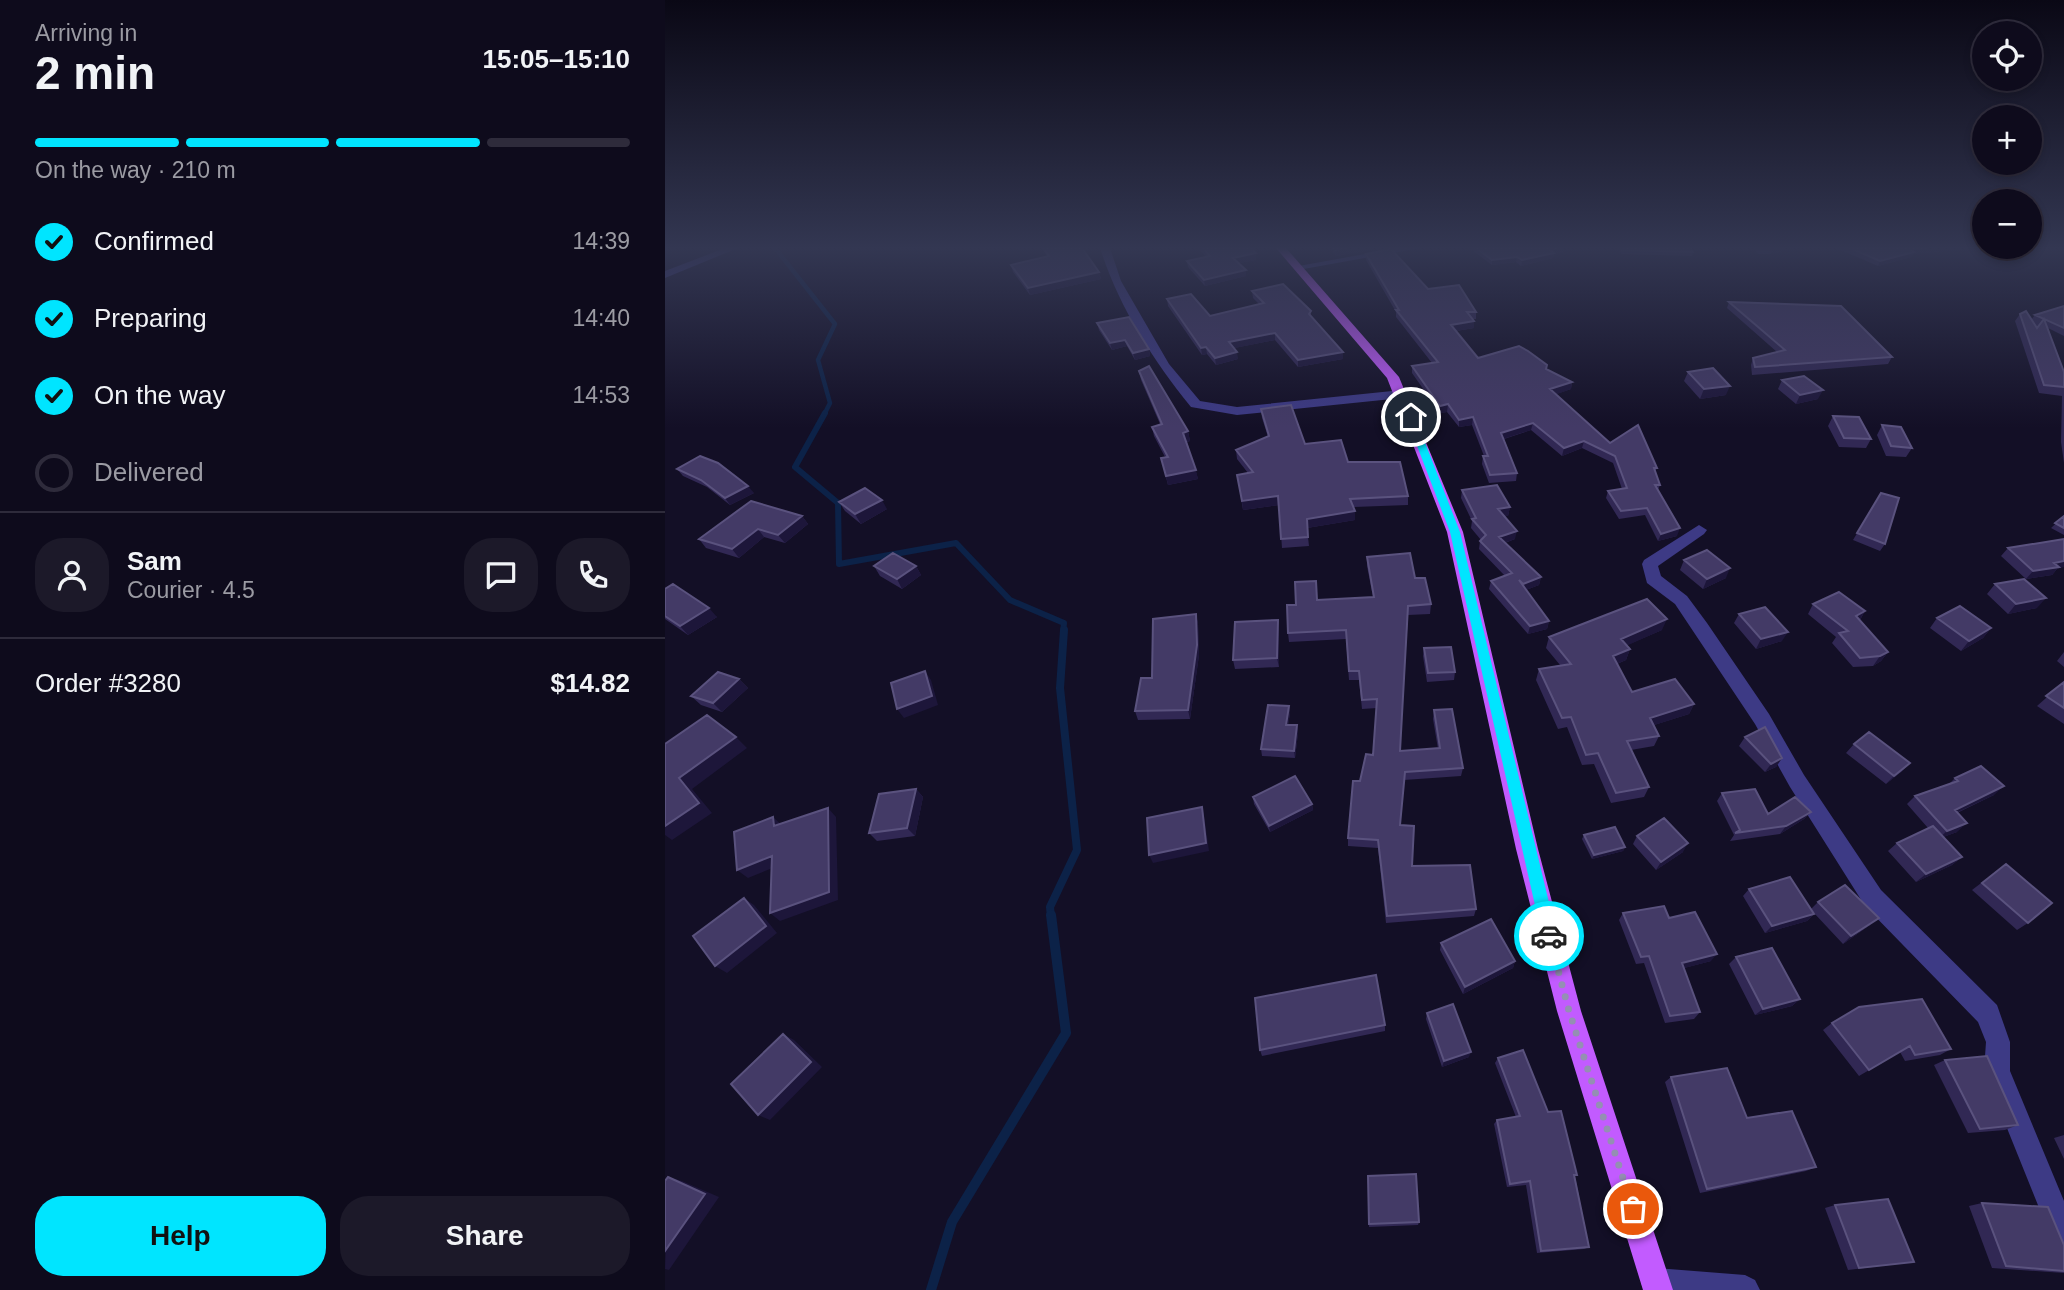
<!DOCTYPE html>
<html lang="en">
<head>
<meta charset="utf-8">
<style>
  :root { --surface:#0e0b1c; --page:#1c1929; --text:#f1f3f6; --muted:#9b9ba3; --line:#2e2b3b; --accent:#00e5ff }
  body { margin:0; font-family:Helvetica,sans-serif; background:var(--page); color:var(--text); height:100vh; display:flex; flex-direction:column; font-size:26px; white-space:nowrap }
  * { box-sizing:border-box; margin:0 }
  p { font-size:23px; color:var(--muted) }
  .icon { flex:none; width:38px; height:38px; fill:none; stroke:currentColor; stroke-width:2; stroke-linecap:round; stroke-linejoin:round }
  .map { position:relative; flex:1; overflow:hidden }
  .sheet { display:flex; flex-direction:column; background:var(--surface); width:665px }
  .sheet>* { flex:none }
  .tools { position:absolute; left:1307px; top:21px; display:grid; gap:14px }
  .tools a { display:grid; place-items:center; width:70px; height:70px; border-radius:50%; background:var(--surface); box-shadow:0 4px 10px #0003,0 0 0 2px var(--line); font-size:35px }
  .pin { position:absolute; display:grid; place-items:center; width:60px; height:60px; color:#fff; margin:-30px; border:4px solid #fff; border-radius:50%; box-shadow:0 2px 7px #0007 }
  .courier { position:absolute; display:grid; place-items:center; width:70px; height:70px; margin:-35px; border:5px solid #00e5ff; border-radius:50%; background:#fff; color:#222; box-shadow:0 2px 9px #0007 }
  .summary em { font-style:normal; font-weight:700 }
  .summary div { display:flex; flex-direction:column-reverse }
  .summary { display:flex; align-items:center; justify-content:space-between; height:119px; padding:0 35px }
  h1 { font-size:46px; font-weight:700; line-height:52px }
  .bar { display:grid; grid-template-columns:repeat(4,1fr); gap:10px 7px; align-content:center; height:84px; padding:0 35px }
  .bar i { height:9px; border-radius:5px; background:var(--line) }
  .bar .active { background:var(--accent) }
  .bar p { grid-column:span 4 }
  .line { display:flex; align-items:center; gap:18px; padding:0 35px; border-top:2px solid var(--line) }
  .line div { flex:1 }
  .round { display:grid; place-items:center; flex:none; width:74px; height:74px; border-radius:28px; background:var(--page) }
  ol { padding:0 35px; list-style:none }
  li { display:flex; align-items:center; gap:21px; height:77px }
  li p { margin-inline-start:auto }
  li .icon { padding:7px; border-radius:50%; background:var(--accent); color:#111; stroke-width:4 }
  li:last-child { color:var(--muted) }
  li i { width:38px; height:38px; border:4px solid var(--line); border-radius:50% }
  .primary-button { display:flex; gap:14px; margin-top:auto; padding:14px 35px }
  .primary-button a { flex:1; height:80px; border-radius:28px; background:var(--accent); color:#111; font-size:28px; font-weight:700; line-height:80px; text-align:center }
  .primary-button a+a { background:var(--page); color:var(--text) }
  main { display:flex; flex:1; min-height:0 }
  .map>svg:first-child { display:block }
</style>
</head>
<body>
<main>
<section class="sheet">
<div class="summary"><div><h1>2 min</h1><p>Arriving in</p></div><em>15:05–15:10</em></div>
<div class="bar"><i class="active"></i><i class="active"></i><i class="active"></i><i></i><p>On the way · 210 m</p></div>
<ol>
<li><svg class="icon" aria-label="check" viewBox="0 0 24 24"><path d="M5 12l5 5 9-10"/></svg>Confirmed<p>14:39</p></li>
<li><svg class="icon" aria-label="check" viewBox="0 0 24 24"><path d="M5 12l5 5 9-10"/></svg>Preparing<p>14:40</p></li>
<li><svg class="icon" aria-label="check" viewBox="0 0 24 24"><path d="M5 12l5 5 9-10"/></svg>On the way<p>14:53</p></li>
<li><i></i>Delivered</li>
</ol>
<div class="line" style="height:126px"><a class="round"><svg class="icon" aria-label="person" viewBox="0 0 24 24"><circle cx="12" cy="8" r="4"/><path d="M4 21q1-7 8-7t8 7"/></svg></a><div><b>Sam</b><p>Courier · 4.5</p></div><a class="round"><svg class="icon" aria-label="chat" viewBox="0 0 24 24"><path d="M4 5h16v11H9l-5 4z"/></svg></a><a class="round"><svg class="icon" aria-label="phone" viewBox="0 0 24 24"><path d="M5 4h4l2 5-3 2q2 4 5 5l2-3 5 2v4C11 20 4 13 5 4z"/></svg></a></div>
<div class="line" style="height:91px"><div>Order #3280</div><b>$14.82</b></div>
<div class="primary-button"><a>Help</a><a>Share</a></div>
</section>
<div class="map">
<svg width="1399" height="1290" viewBox="0 0 1399 1290">
  <rect width="100%" height="100%" fill="#130f26"/>
  <g fill="none" stroke-linecap="round" stroke-linejoin="round">
    <!-- stream-far3 -->
    <path stroke="#0c2248" stroke-width="4.5" d="M110 248 170 324 153 360 165 403 159 415"/>
    <!-- stream-far2 -->
    <path stroke="#0c2248" stroke-width="6" d="M160 413 130 467 173 503 174 564 291 543 345 600 399 623 398 632"/>
    <!-- stream-far1 -->
    <path stroke="#0c2248" stroke-width="8" d="M386 917 385 907 412 850 395 688 399 630"/>
    <!-- stream -->
    <path stroke="#0c2248" stroke-width="10" d="M266 1290 287 1222 401 1033 386 915"/>
    <!-- minor -->
    <path fill="#3d3a85" fill-rule="evenodd" d="M60 248H73L0 278V271Z
      M435 248H445L456 281 504 364 535 401 572 407 737 390 743 394 737 398 572 415 526 407C487 359 454 307 435 248Z
      M733 248H755L633 270 628 267Z
      M1034 525 1042 530 1039 534 993 566 996 576 1022 596 1042 623 1104 714 1139 775 1216 890 1332 1005 1345 1042V1071L1399 1201V1249L1389 1245 1319 1071 1321 1042 1313 1022 1200 906 1125 787 1090 724 1010 604 982 583 977 564 979 560Z
      M991 1268 1080 1275 1090 1280 1095 1290H979L976 1283 981 1273Z"/>
    <!-- primary -->
    <path fill="#c25bff" fill-rule="evenodd" d="M611 248H621L734 377 798 532 873 849 916 1011 1008 1290H978L892 1011 851 849 782 532 722 378Z"/>
  </g>
  <!-- wall -->
  <path fill="#312854" d="M376 248H417L434 272 436 279 365 295 348 272 346 265 382 256Z
    M533 248H589L586 249 591 260 574 263 581 270V276L540 286 523 267 522 261 541 257Z
    M666 248H716L671 256Z
    M804 248H899L898 252 889 254 888 258 856 266 851 262 827 265Z
    M952 248H1026L1028 252 1027 256 956 254Z
    M1088 248H1129L1106 254H1093Z
    M1171 248H1375L1337 259 1310 248 1248 254 1246 257 1213 266Z
    M701 254 763 289 811 312V319H808L809 321V328L791 331 813 358 881 369 907 382 906 389 891 394 945 443 992 468 990 472 995 485 993 490 1012 536 993 541 980 515 954 519 941 498 943 491 957 489 948 463 917 448 897 456 866 430 839 439 852 473 851 481 824 483 817 464 818 456H819L807 425 794 427 782 412 775 413 747 373V366L767 363 731 317V312L701 260Z
    M587 291 646 311V317L678 352V359L633 367 610 340 569 348 573 359 551 365 542 354 537 355 503 306 502 299 545 316 594 304 588 298Z
    M1064 302 1227 357 1223 364 1087 375 1086 365 1088 358 1112 352 1062 308Z
    M1399 306V336L1383 328 1399 372V463L1396 442 1397 396 1374 393 1350 321 1355 314 1366 320 1370 315Z
    M432 323 484 349 485 356 470 360 462 346 447 350 434 330Z
    M474 371 523 431 525 441 522 442 533 479 503 485 496 458 500 457 489 436 487 427 495 424 476 380Z
    M1023 372 1061 395 1035 399 1019 381Z
    M1117 380 1153 399 1131 404 1113 389Z
    M596 409 640 444 683 462 743 496V505L689 507 690 511V520L642 528 644 546 617 548 614 505 578 510 572 475 583 473 572 459 571 450 603 437 597 418Z
    M1168 416 1206 439 1201 448 1174 447 1163 426Z
    M1217 425 1247 448 1241 457 1221 456 1212 435Z
    M12 469 89 493 65 505 42 487 18 476Z
    M797 490 845 507 843 516H839L850 539 840 543 876 577 874 585 861 590 884 621 882 629 863 634 824 589 826 581 840 576 814 549 815 541 816 540 806 528 807 521 796 498Z
    M1216 493 1220 544 1215 551 1188 540Z
    M174 502 222 509 196 524 180 511Z
    M137 516 143 524 120 543 99 537 74 558 41 548 34 539Z
    M1399 516V535L1386 528Z
    M1343 548 1392 569 1387 575 1361 579 1336 556Z
    M702 557 750 578 766 604 765 614 743 615 735 751 773 749 768 719 769 710 798 768 796 776 739 780 735 825 747 866 811 909 809 916 721 923 713 848 683 846V838L695 781 708 755 712 708 697 709 694 680H684L681 639 624 642 623 633 631 605 652 600 708 597 702 566Z
    M1019 560 1061 578 1038 589 1015 570Z
    M209 566H251L256 575 237 589 215 576Z
    M1330 584 1372 608 1343 614 1322 594Z
    M0 589 52 617 23 635 0 619Z
    M1148 604 1200 611 1195 620 1223 652 1216 661 1208 666 1188 667 1167 643 1171 637 1143 614Z
    M531 614 533 624 534 655 525 719 473 720 470 711 487 678Z
    M1074 614 1117 641 1091 649 1069 623Z
    M1272 618 1326 628 1318 638 1296 651 1265 628Z
    M614 630V667L570 669 568 660Z
    M997 630 962 645 965 649 961 660 952 664 967 692 1029 704 1024 714 989 725 994 736 989 746 966 750 984 787 979 797 946 803 929 764 917 765 902 727 893 729 871 680 874 669 895 665 881 648 884 637Z
    M759 648 790 672 789 680 762 682 758 656Z
    M1399 652V667L1392 661Z
    M74 679 83 688 57 712 36 705 26 696Z
    M1399 682V724L1372 706Z
    M624 706 625 713 623 725H632L633 733 630 758 597 756 596 749Z
    M1080 737 1117 758 1111 767 1100 772 1074 746Z
    M1189 744 1245 763 1236 772 1221 784 1181 753Z
    M1290 778 1329 795 1292 813V832L1278 837 1297 857 1287 865 1251 882 1223 851 1232 843 1263 828 1242 804 1250 796 1284 784Z
    M251 789 258 797 250 836 212 841 204 833Z
    M1057 793 1103 814 1146 812 1139 819 1115 834 1065 841 1069 835 1052 801Z
    M588 797 647 804 648 810 605 832 589 804Z
    M919 835 960 847 958 851 927 859 917 839Z
    M972 836 1018 852 991 870 968 844Z
    M1341 864 1363 923 1352 930 1307 890Z
    M1084 889 1146 909 1153 902 1205 925 1178 944 1149 913V914L1142 921 1100 933 1078 896Z
    M958 913 1004 918 1046 961 1019 968 1035 1012 1029 1019 1000 1023 979 963 971 964 954 920Z
    M776 943 850 961 848 968 798 994 775 950Z
    M1071 957 1135 999 1127 1006 1090 1015 1064 964Z
    M762 1013 804 1057 777 1067 761 1019Z
    M1167 1023 1286 1049 1275 1055 1240 1061 1235 1052 1194 1076 1158 1030Z
    M720 1025V1031L597 1056 595 1050Z
    M833 1058 883 1112 912 1175 910 1176 924 1247 919 1249 872 1253 861 1185 842 1187 829 1124 832 1120 851 1117 830 1063Z
    M1280 1060 1353 1125 1340 1130 1303 1133 1269 1065Z
    M1006 1077 1082 1118 1151 1167 1141 1171 1035 1193 1000 1082Z
    M1399 1135V1159L1389 1138Z
    M703 1176 754 1222 753 1225 704 1227Z
    M1317 1203 1399 1245V1273L1327 1268 1304 1206Z
    M1170 1205 1249 1262 1183 1270 1160 1208Z"/>
  <!-- shaded-wall -->
  <path fill="#1d163a" d="M683 248H716L671 256 670 250Z
    M894 248H899L898 252 889 254 888 258 856 266 857 260 885 250Z
    M1113 248H1129L1106 254 1107 249Z
    M1262 248H1311L1248 254 1246 257 1213 266 1215 261 1245 249Z
    M1361 248H1375L1337 259 1340 254Z
    M591 253V260L569 264 568 258Z
    M852 257 851 262 827 265V260Z
    M581 270V276L540 286 539 280Z
    M434 272 436 279 365 295 363 288Z
    M809 321V328L785 332 786 325Z
    M610 333V340L565 349 564 342Z
    M460 340 462 346 447 350 445 343Z
    M541 347 542 354 537 355 536 348Z
    M484 349 485 356 470 360 468 353Z
    M572 352 573 359 551 365 550 358Z
    M678 352V359L633 367V360Z
    M907 382 906 389 884 397 885 389Z
    M1065 386 1061 395 1035 399 1039 389Z
    M1158 390 1153 399 1131 404 1135 395Z
    M783 404 782 412 775 413V406Z
    M808 417 807 425 794 427V420Z
    M868 423 866 430 835 440 836 433Z
    M523 431 525 441 520 442 518 433Z
    M919 441 917 448 897 456 899 448Z
    M531 470 533 479 503 485 501 476Z
    M83 486 89 493 65 505 60 498Z
    M613 496 614 505 578 510 577 501Z
    M217 500 222 509 196 524 190 514Z
    M845 507 843 516 832 518 833 509Z
    M690 511V520L642 528V519Z
    M137 516 143 524 120 543 113 535Z
    M1015 528 1012 536 993 541 996 534Z
    M93 529 99 537 74 558 67 549Z
    M852 531 850 539 833 545 834 537Z
    M1399 561V567L1392 569 1387 575 1361 579 1368 571 1389 563Z
    M251 566 256 575 237 589 232 579Z
    M1065 568 1061 578 1038 589 1042 579Z
    M876 577 874 585 856 592 858 584Z
    M1381 598 1372 608 1343 614 1351 604Z
    M44 608 52 617 23 635 15 626Z
    M1200 611 1194 621 1191 616Z
    M531 614 533 624 534 655 525 719 523 710Z
    M1002 619 997 630 952 650 956 639Z
    M613 620 614 630V667L612 658Z
    M884 621 882 629 863 634 865 626Z
    M1326 628 1318 638 1296 651 1304 641Z
    M1123 632 1117 641 1091 649 1096 639Z
    M965 649 961 660 944 667 948 656Z
    M1223 652 1216 661 1208 666 1215 656Z
    M260 671 266 680 273 705 239 718 232 709Z
    M74 679 83 688 57 712 48 703Z
    M1029 704 1024 714 980 728 985 718Z
    M624 706 625 713 622 732 621 725Z
    M632 725 633 733 630 758 629 751Z
    M71 737 82 748 27 789 47 813 7 840 0 835V826L14 778Z
    M1117 758 1111 767 1100 772 1106 764Z
    M1245 763 1236 772 1221 784 1229 776Z
    M1339 786 1329 795 1280 818 1290 810Z
    M251 789 258 797 250 836 242 828Z
    M647 804 648 810 605 832 604 826Z
    M537 807 539 815 544 851 488 863 484 855Z
    M163 808 171 817 173 900 115 921 105 913Z
    M1146 812 1139 819 1115 834 1121 826Z
    M108 817 117 825 109 826Z
    M1302 823 1292 832 1273 839 1282 831Z
    M1023 843 1018 852 991 870 996 862Z
    M960 847 958 851 927 859 929 855Z
    M107 856 117 864 83 878 72 870Z
    M1297 857 1287 865 1251 882 1261 874Z
    M79 898 89 905 112 933 62 973 50 966Z
    M1149 914 1142 921 1100 933 1107 926Z
    M1214 918 1205 925 1178 944 1186 936Z
    M1052 954 1046 961 1012 970 1017 963Z
    M850 961 848 968 798 994 800 987Z
    M1135 999 1127 1006 1090 1015 1098 1009Z
    M118 1034 129 1040 157 1067 105 1120 93 1115Z
    M806 1052 804 1057 777 1067 779 1061Z
    M3 1177 17 1181 54 1197 4 1270 0 1269Z"/>
  <!-- building -->
  <path fill="#433a66" stroke="#5a527e" stroke-width="2" d="M378 248H417L434 272 363 288 346 265 384 256Z
    M538 248H586L591 253 568 258 581 270 539 280 522 261 545 256Z
    M669 248H683L670 250Z
    M811 248H894L885 250 889 253 857 260 852 257 827 260Z
    M956 248H1026L1028 252 957 250Z
    M1185 248H1262L1245 249 1249 252 1215 261Z
    M1325 248H1361L1340 254Z
    M726 249 763 289 794 285 811 312H802L809 321 786 325 813 358 854 346 863 351 882 365 881 369 907 382 885 389 945 443 973 425 992 468H989L995 485H990L1015 528 996 534 982 508 956 511 943 491 962 488 950 456 919 441 899 448 868 423 836 433 852 473 825 475 818 456H823L808 417 794 420 783 404 775 406 747 366 773 362 731 310H734L701 254Z
    M618 284 646 311 644 314 678 352 633 360 610 333 564 342 572 352 550 358 541 347 536 348 502 299 526 294 545 316 599 303 587 291Z
    M1064 302 1176 306 1227 357 1090 367 1088 358 1120 350Z
    M1399 306V328L1370 315Z
    M1361 311 1372 328 1379 319 1399 372V387L1379 385 1355 314Z
    M464 317 484 349 468 353 460 340 445 343 432 323Z
    M484 366 523 431 518 433 531 470 501 476 496 458 503 457 487 427 497 424 474 371Z
    M1048 368 1065 386 1039 389 1023 372Z
    M1139 376 1158 390 1135 395 1117 380Z
    M626 405 640 444 676 440 683 462H735L743 496 685 499 690 511 642 519 643 537 616 539 613 496 577 501 572 475 588 472 571 450 604 436 596 409Z
    M1168 416 1194 417 1206 439 1179 438Z
    M1217 425 1236 427 1247 448 1226 446Z
    M35 456 53 463 83 486 60 498 36 480 12 469Z
    M832 485 845 507 833 509 852 531 834 537 876 577 858 584 854 580 884 621 865 626 826 581 847 573 815 541 821 535 807 519 811 518 797 490Z
    M200 488 217 500 190 514 174 502Z
    M1216 493 1234 498 1220 544 1192 533Z
    M86 501 137 516 113 535 93 529 67 549 34 539Z
    M1399 516V528L1390 523Z
    M1399 539V561L1389 563 1394 567 1368 571 1343 548Z
    M1042 550 1065 568 1042 579 1019 560Z
    M228 553 251 566 232 579 209 566Z
    M745 553 750 578H760L766 604 743 606 735 751 775 748 769 710 787 709 798 768 740 772 735 825 749 826 747 866 805 865 811 909 722 916 713 840 683 838 688 781H695L701 754 708 755 712 699 697 700 694 671H684L681 630 623 633 622 605H631L630 582 651 581 652 600 709 597 702 557Z
    M1359 579 1381 598 1351 604 1330 584Z
    M8 584 44 608 15 626 0 616V589Z
    M1174 592 1200 611 1191 616 1223 652 1215 656 1195 658 1174 633 1183 631 1148 604Z
    M982 599 1002 619 956 639 965 649 948 656 967 692 1010 679 1029 704 985 718 994 736 962 741 984 787 951 793 933 753 921 755 906 717 897 718 874 669 906 664 884 637Z
    M1295 606 1326 628 1304 641 1272 618Z
    M1100 607 1123 632 1096 639 1074 614Z
    M531 614 532 645 523 710 470 711 476 678H487L488 619Z
    M613 620 612 658 568 660 570 622Z
    M786 647 790 672 763 673 759 648Z
    M260 671 267 696 232 709 226 683Z
    M53 672 74 679 48 703 26 696Z
    M1399 682V708L1381 696Z
    M603 705 624 706 621 725H632L629 751 596 749Z
    M42 715 71 737 14 778 34 803 0 826V744Z
    M1100 727 1117 758 1106 764 1080 737Z
    M1204 732 1245 763 1229 776 1189 744Z
    M1316 766 1339 786 1290 810 1302 823 1282 831 1250 796 1293 781 1290 778Z
    M630 776 647 804 604 826 588 797Z
    M251 789 242 828 204 833 214 794Z
    M1090 789 1103 814 1130 797 1146 812 1121 826 1070 833 1075 830 1057 793Z
    M537 807 541 843 484 855 482 818Z
    M163 808 164 892 105 913 107 856 72 870 69 832 108 817 109 826Z
    M999 818 1023 843 996 862 972 836Z
    M1268 826 1297 857 1261 874 1232 843Z
    M950 827 960 847 929 855 919 835Z
    M1341 864 1387 903 1363 923 1317 883Z
    M1125 877 1149 914 1107 926 1084 889Z
    M1180 885 1214 918 1186 936 1153 902Z
    M79 898 101 926 50 966 28 936Z
    M999 906 1004 918 1030 912 1052 954 1017 963 1035 1012 1005 1016 984 956 976 957 958 913Z
    M826 919 850 961 800 987 776 943Z
    M1107 948 1135 999 1098 1009 1071 957Z
    M711 975 720 1025 595 1050 590 998Z
    M1257 999 1286 1049 1250 1055 1245 1046 1204 1070 1167 1023 1194 1007Z
    M788 1004 806 1052 779 1061 762 1013Z
    M118 1034 146 1062 93 1115 66 1084Z
    M858 1050 883 1112 896 1111 912 1175H909L924 1247 876 1251 865 1181 845 1184 832 1120 855 1116 833 1058Z
    M1322 1056 1353 1125 1315 1129 1280 1060Z
    M1062 1068 1082 1118 1127 1111 1151 1167 1042 1189 1006 1077Z
    M751 1174 754 1222 704 1224 703 1176Z
    M3 1177 40 1194 0 1251V1181Z
    M1223 1199 1249 1262 1194 1268 1170 1205Z
    M1317 1203 1383 1207 1399 1245V1271L1341 1266Z"/>
  <!-- sky -->
  <linearGradient id="sky" x2="0" y2="1"><stop stop-color="#0a0815"/><stop offset="0.58" stop-color="#333752"/><stop offset="1" stop-color="#333752" stop-opacity="0"/></linearGradient>
  <rect width="1399" height="428" fill="url(#sky)"/>
  <!-- route -->
  <path fill="#00e5ff" d="M746 414 750 417 795 532 892 936 884 943 877 936 785 532 741 417Z"/>
  <g fill="none" stroke-linecap="round" stroke-linejoin="round">
    <!-- done -->
    <path stroke="#948fb3" stroke-width="7" stroke-dasharray="0 12.6" d="M884 936 904 1011 968 1209"/>
  </g>
</svg>
<div class="tools">
<a><svg class="icon" aria-label="locate" viewBox="0 0 24 24"><circle cx="12" cy="12" r="6"/><path d="M12 2v4M12 18v4M2 12h4M18 12h4"/></svg></a>
<a>+</a>
<a>−</a>
</div>
<div class="pin" style="left:968px;top:1209px;background:#ea580c"><svg class="icon" aria-label="bag" viewBox="0 0 24 24"><path d="M5 8h14l-1 12H6zM9 8a3 3 0 0 1 6 0"/></svg></div>
<div class="pin" style="left:746px;top:417px;background:#1f2937"><svg class="icon" aria-label="home" viewBox="0 0 24 24"><path d="M3 11l9-7 9 7M6 9v11h12V9"/></svg></div>
<div class="courier" style="left:884px;top:936px"><svg class="icon" aria-label="car" viewBox="0 0 24 24"><path d="M5 17H2v-5l4-1 3-4h7l3 4 3 1v5h-3M9 17h6M6 11h13"/><circle cx="7" cy="17" r="2"/><circle cx="17" cy="17" r="2"/></svg></div>
</div>
</main>
</body>
</html>
